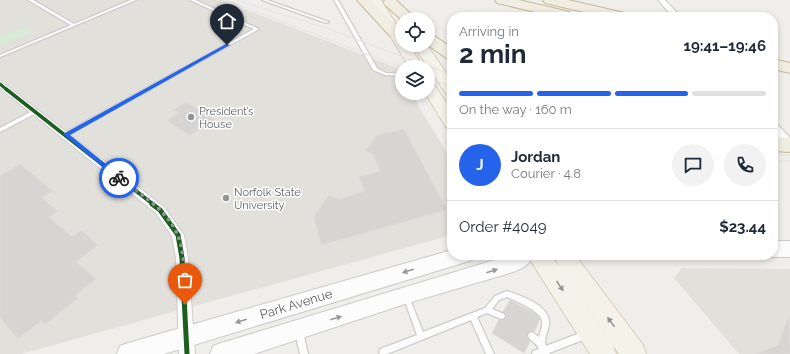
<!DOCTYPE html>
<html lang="en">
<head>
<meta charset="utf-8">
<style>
  :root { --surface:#fff; --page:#f2f2f3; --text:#1f2937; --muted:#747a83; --line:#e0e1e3; --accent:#2563eb }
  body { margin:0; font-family:Raleway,sans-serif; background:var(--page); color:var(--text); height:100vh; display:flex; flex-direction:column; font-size:15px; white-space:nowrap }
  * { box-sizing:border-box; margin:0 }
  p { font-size:13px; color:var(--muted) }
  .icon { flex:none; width:22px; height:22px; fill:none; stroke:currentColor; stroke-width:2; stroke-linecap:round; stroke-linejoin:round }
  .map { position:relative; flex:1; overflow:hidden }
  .sheet { position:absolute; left:447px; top:12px; width:331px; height:248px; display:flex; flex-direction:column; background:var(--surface); border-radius:16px; box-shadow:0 2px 6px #0003 }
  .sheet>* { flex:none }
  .buttons { position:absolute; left:395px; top:12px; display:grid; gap:8px }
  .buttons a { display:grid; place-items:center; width:40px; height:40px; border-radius:50%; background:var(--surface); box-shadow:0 2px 6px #0003; font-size:20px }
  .pin { position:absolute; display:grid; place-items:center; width:34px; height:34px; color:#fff; margin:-41px -17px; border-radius:50% 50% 50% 0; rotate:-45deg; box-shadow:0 0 4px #0007 }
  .pin .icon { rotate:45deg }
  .courier { position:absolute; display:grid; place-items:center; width:40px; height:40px; margin:-20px; border:3px solid #2563eb; border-radius:50%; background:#fff; color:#222; box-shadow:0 1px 5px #0007 }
  .overview em { font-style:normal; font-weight:700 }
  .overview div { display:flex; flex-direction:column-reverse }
  .overview { display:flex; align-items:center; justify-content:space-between; height:68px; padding:0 12px }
  h1 { font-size:26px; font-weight:700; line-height:30px }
  .bar { display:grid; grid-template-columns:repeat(4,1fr); gap:6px 4px; align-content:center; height:48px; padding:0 12px }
  .bar i { height:5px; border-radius:3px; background:var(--line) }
  .bar .selected { background:var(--accent) }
  .bar p { grid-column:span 4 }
  .line { display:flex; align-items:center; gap:10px; padding:0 12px; border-top:1px solid var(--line) }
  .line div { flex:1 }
  .round { display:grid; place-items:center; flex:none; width:42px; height:42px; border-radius:21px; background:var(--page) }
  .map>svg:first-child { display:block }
</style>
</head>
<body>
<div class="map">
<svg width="790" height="354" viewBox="0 0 790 354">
  <rect width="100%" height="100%" fill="#efeeea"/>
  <!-- education -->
  <path fill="#e2e0da" d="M0 0H221L402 70V93H413L419 107 452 161V235L21 354H0Z
    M682 268 790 269V354H739L674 278Z"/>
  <!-- green -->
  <path fill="#d8ebd6" d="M25 27 33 32 0 45V37Z"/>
  <!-- building -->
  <path fill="#d6d5d3" stroke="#deddd9" d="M186 102 202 111 200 112 216 121 205 129 201 127 190 135 167 121 179 113 173 110Z
    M404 129 447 210 321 245 314 216 329 195 339 199 365 191 359 177 380 171 373 154 365 151 377 135Z
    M20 164 53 191 42 198 58 211 49 217 72 237 81 230 98 245 76 262 96 279 75 296 78 298 45 325 41 321 18 339 0 317V176Z
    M510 300 536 314 540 319 534 332 528 333 527 337 530 341 524 353 492 333 499 320 505 319 506 315 503 312Z
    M789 316 790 354H756L778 345Z"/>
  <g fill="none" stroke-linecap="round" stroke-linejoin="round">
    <defs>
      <path id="service" d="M28 0H33L74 24 131 0H136L0 57V55L71 25Z
        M190 0H195L259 29 68 135H64L63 134 64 133 254 29Z
        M262 0H267L329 22 326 23Z
        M334 0H338L377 68 386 73 402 74V76L385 75 373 70Z
        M36 109 38 110V112L0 132V128Z
        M507 291C521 296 552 306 549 325 548 332 543 339 546 346L585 331 588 332 589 335 588 338 549 353 550 354H532L533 351 539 349C537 343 531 342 528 336L529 333 532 332 539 337C540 332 543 326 542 321 541 311 516 301 507 297L499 300 492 309 504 314 505 316 504 318 501 319 487 313 477 317 494 354H486L471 320 387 354H380L379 352 380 349 417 335 403 296 404 294 406 293 408 294 423 332 485 308 495 296Z
        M299 328 302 329 303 332 308 354H300L295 332 296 329Z"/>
      <path id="minor" d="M658 0H665L681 17H673Z
        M0 81 164 207 184 235 188 258 195 354H179L176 258 172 236 156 213 0 88Z
        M773 122 776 123 790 138V148L786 147 773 131Z"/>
      <path id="secondary" d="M773 241H790V257H773L768 255H773Z
        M452 250V255H472L470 261 463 263 164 354H117L120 346 128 343Z
        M511 255H534C530 264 522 269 513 272L405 304 254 354H210L213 346 221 343Z"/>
      <path id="primary" d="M369 0H381L402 34V45H409L423 67H409Z
        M413 45H427L452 81V97L447 95Z
        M428 82 433 83 452 111V128L446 127 425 93H428Z
        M527 255H550L559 266 553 255H575L643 345 646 354H619L567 278 613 345 616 354H590Z"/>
      <path id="motorway" d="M357 0H371L400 30 402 33 400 36H390Z
        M385 0H396L416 19 402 20 385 5 383 2Z
        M495 0H519L570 12 572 15 571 17H556L497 3Z
        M543 0H568L629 14 631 17H606L545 3Z
        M428 34 433 35 452 48V60L446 58 428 45Z
        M773 59 790 63V73L773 69Z
        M773 137 790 138V152L773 151Z"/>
    </defs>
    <!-- service casing -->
    <use href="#service" stroke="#cbcccc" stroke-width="2.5"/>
    <!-- minor casing -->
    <use href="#minor" stroke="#cbcccc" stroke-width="2"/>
    <!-- secondary casing -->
    <use href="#secondary" stroke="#cacacb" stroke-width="2"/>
    <!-- primary casing -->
    <use href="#primary" stroke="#d7ceb8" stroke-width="2"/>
    <!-- motorway casing -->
    <use href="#motorway" stroke="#c8b996" stroke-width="2"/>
    <!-- service -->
    <use href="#service" fill="#fdfcfc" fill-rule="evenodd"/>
    <!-- minor -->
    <use href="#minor" fill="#fdfcfc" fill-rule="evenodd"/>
    <!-- secondary -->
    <use href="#secondary" fill="#fdfcfc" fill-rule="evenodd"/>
    <!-- primary -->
    <use href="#primary" fill="#f4f2e9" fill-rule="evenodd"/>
    <!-- motorway -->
    <use href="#motorway" fill="#f0ede3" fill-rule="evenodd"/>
    <!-- tram -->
    <path stroke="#e4e4e4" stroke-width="1" d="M226 0 402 68
      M237 0 326 28 452 75
      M428 78 452 87
      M773 154 790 155
      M773 161H790"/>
    <defs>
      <path id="cycleway-far2" d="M0 84 7 90"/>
      <path id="cycleway-far1" d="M6 89 154 205"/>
      <path id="cycleway" d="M152 204 160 210 178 235 182 258 187 354"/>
    </defs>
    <!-- cycleway-far2 casing -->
    <use href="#cycleway-far2" stroke="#fff" stroke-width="5"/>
    <!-- cycleway-far1 casing -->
    <use href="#cycleway-far1" stroke="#fff" stroke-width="6"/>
    <!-- cycleway casing -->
    <use href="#cycleway" stroke="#fff" stroke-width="8"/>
    <!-- cycleway-far2 -->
    <use href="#cycleway-far2" stroke="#1b5e20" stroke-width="3"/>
    <!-- cycleway-far1 -->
    <use href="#cycleway-far1" stroke="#1b5e20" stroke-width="3.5"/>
    <!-- cycleway -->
    <use href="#cycleway" stroke="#1b5e20" stroke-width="5"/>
  </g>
  <!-- one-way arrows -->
  <defs><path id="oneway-solid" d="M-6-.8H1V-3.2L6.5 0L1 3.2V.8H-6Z"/></defs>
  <g fill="#96999c">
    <use href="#oneway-solid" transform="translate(408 271) rotate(163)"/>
    <use href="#oneway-solid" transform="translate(492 271) rotate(-17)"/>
    <use href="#oneway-solid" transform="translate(336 318) rotate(-18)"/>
    <use href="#oneway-solid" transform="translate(241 321) rotate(163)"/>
  </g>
  <g fill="#939595">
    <use href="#oneway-solid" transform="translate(560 286) rotate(56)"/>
    <use href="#oneway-solid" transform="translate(611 322) rotate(-126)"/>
  </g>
  <!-- route -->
  <path fill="#2563eb" d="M226 44 230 45 70 135 121 176V179H117L63 134Z"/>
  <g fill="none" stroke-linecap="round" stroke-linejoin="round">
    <!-- done -->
    <path stroke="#919496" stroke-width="4" stroke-dasharray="0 7.2" d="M119 178C139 193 169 211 178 236 186 256 184 282 185 304"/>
  </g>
  <!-- markers -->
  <g fill="#919496" stroke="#fff" stroke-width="1.5">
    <circle cx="191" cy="117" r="4"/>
    <circle cx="226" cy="198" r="4"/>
  </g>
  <g text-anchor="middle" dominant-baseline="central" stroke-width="3" stroke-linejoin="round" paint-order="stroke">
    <!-- poi labels -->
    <g font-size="11" fill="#5f6368" stroke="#fff" text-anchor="start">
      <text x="199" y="111">President’s<tspan x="199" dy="13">House</tspan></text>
      <text x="234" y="192">Norfolk State<tspan x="234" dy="13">University</tspan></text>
    </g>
    <!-- near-street labels -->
    <g font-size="13" fill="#5f6368" stroke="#fff">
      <text transform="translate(296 304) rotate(-17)">Park Avenue</text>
    </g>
  </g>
</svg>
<div class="buttons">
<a><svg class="icon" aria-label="locate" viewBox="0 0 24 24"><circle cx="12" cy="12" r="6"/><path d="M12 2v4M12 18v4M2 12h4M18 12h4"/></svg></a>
<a><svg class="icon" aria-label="layers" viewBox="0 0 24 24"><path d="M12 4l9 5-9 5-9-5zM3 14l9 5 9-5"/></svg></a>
</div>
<div class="pin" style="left:185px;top:304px;background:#ea580c"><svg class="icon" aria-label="bag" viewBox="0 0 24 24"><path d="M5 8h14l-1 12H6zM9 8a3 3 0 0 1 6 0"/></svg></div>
<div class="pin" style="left:227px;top:45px;background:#1f2937"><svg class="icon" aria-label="home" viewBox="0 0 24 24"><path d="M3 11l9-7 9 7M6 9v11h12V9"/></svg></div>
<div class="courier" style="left:119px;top:178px"><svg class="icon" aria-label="bike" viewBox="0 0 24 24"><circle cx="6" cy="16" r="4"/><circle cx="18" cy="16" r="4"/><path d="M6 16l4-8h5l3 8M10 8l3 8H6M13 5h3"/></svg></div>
<section class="sheet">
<div class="overview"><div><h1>2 min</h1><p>Arriving in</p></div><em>19:41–19:46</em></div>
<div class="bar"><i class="selected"></i><i class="selected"></i><i class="selected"></i><i></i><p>On the way · 160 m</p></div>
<div class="line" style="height:72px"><b class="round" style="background:var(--accent);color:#fff">J</b><div><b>Jordan</b><p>Courier · 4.8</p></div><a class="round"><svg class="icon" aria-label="chat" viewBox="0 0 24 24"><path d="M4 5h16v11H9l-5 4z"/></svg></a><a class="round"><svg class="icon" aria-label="phone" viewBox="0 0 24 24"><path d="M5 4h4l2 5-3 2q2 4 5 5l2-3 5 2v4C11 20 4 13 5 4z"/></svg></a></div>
<div class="line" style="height:52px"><div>Order #4049</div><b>$23.44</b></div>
</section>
</div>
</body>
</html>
